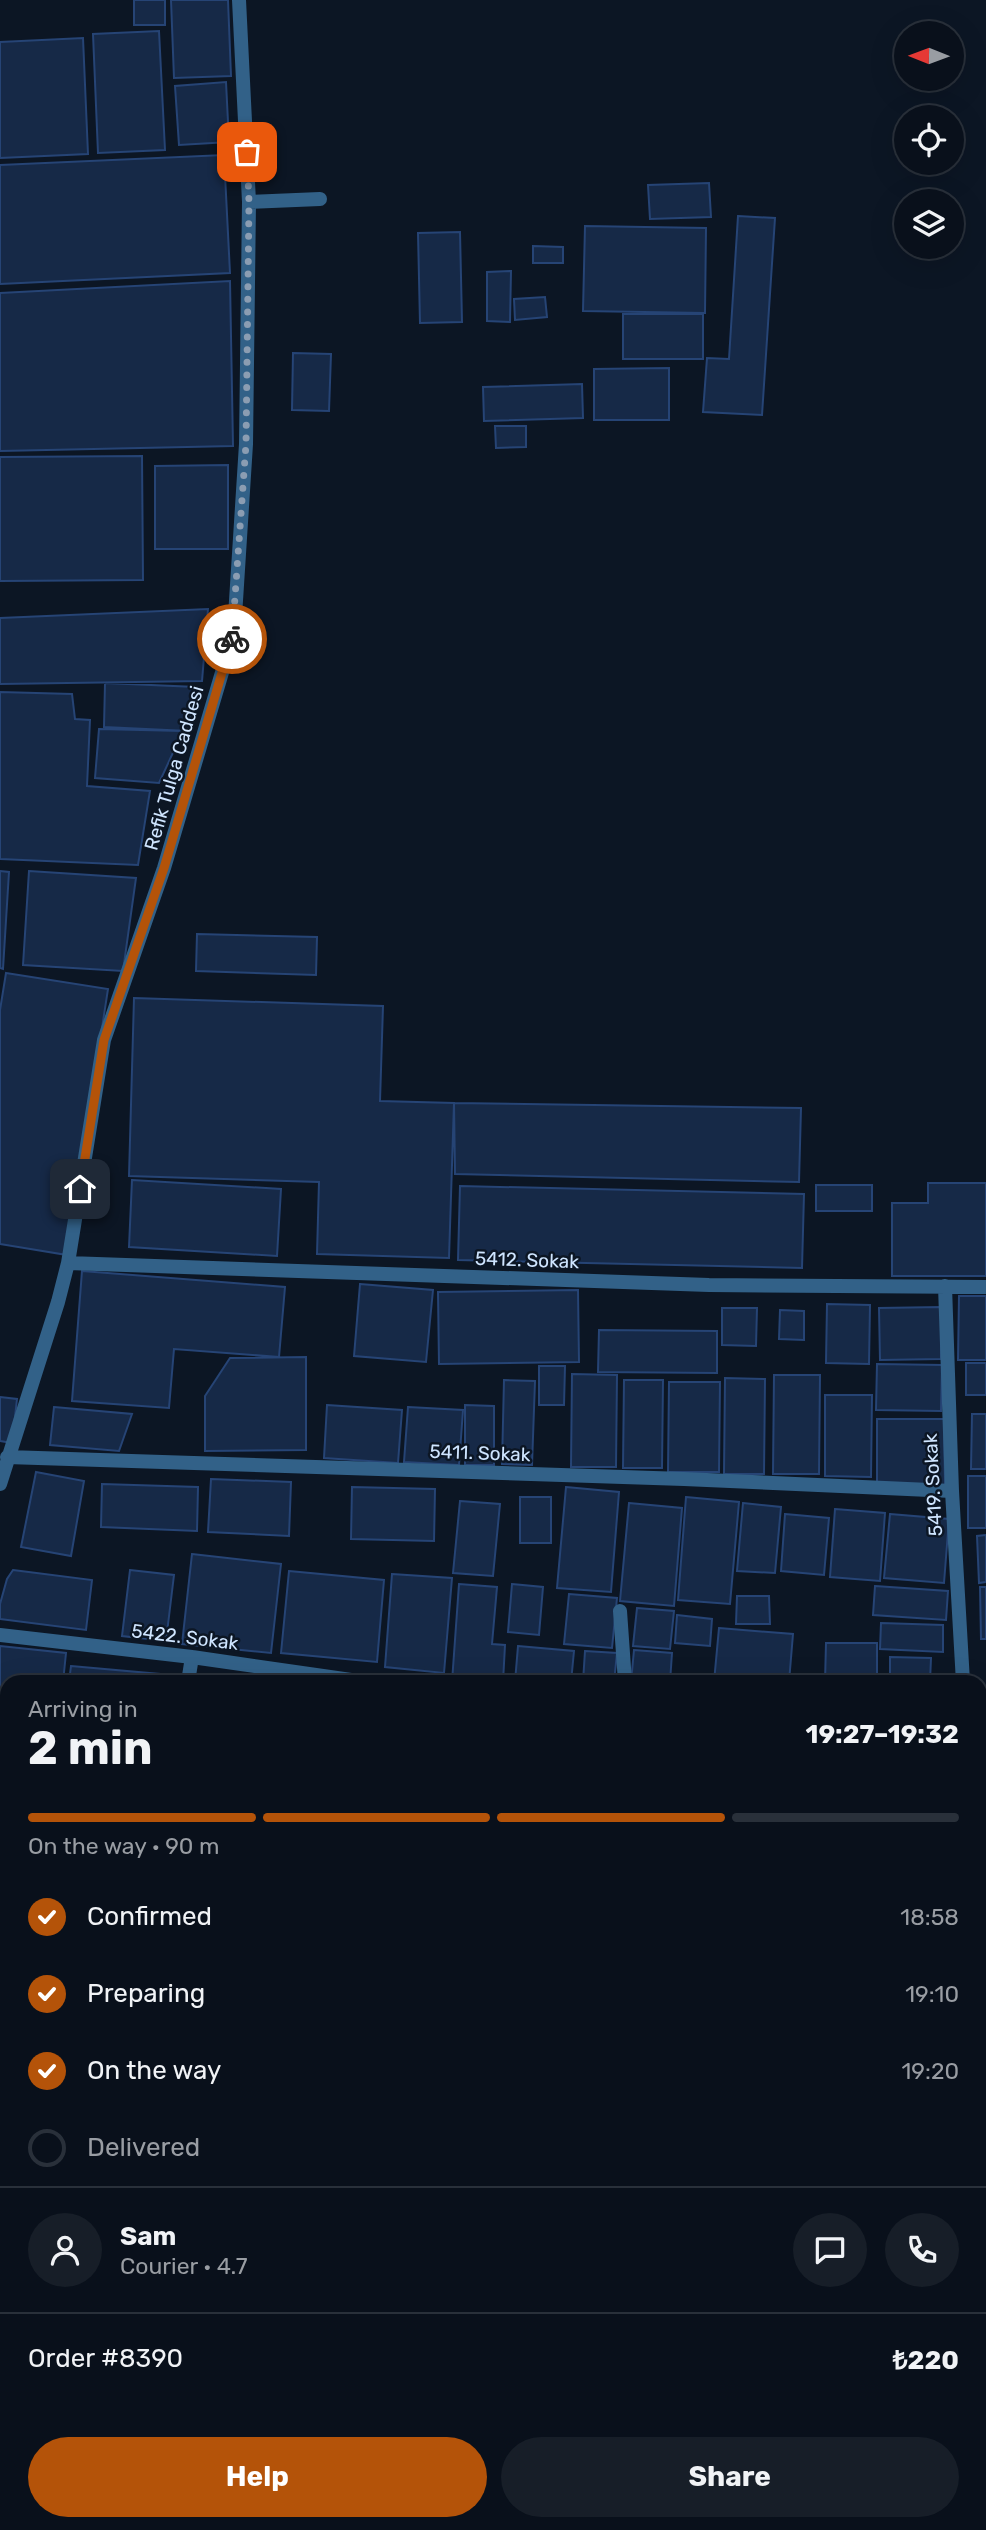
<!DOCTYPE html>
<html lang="en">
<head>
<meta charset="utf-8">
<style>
  :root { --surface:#09101b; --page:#171e28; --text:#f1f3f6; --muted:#999da3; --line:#29303a; --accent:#b45309 }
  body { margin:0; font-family:Rubik,sans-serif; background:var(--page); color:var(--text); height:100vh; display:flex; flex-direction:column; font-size:26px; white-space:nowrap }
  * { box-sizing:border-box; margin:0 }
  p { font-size:23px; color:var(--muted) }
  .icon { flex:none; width:38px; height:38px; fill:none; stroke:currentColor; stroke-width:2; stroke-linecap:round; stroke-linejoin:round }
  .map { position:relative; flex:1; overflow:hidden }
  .drawer { position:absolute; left:0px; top:1675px; width:987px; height:856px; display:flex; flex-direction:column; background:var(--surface); border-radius:21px 21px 0 0; box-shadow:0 7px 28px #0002,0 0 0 2px var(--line) }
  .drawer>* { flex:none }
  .needle { width:46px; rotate:271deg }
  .fabs { position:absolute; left:894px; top:21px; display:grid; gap:14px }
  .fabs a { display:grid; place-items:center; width:70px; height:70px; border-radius:50%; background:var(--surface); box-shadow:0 7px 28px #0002,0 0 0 2px var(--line); font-size:35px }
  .pin { position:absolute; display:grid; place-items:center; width:60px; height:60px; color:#fff; margin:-30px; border-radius:14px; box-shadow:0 4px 10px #0006 }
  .courier { position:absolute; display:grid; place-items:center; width:70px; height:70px; margin:-35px; border:5px solid #b45309; border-radius:50%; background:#fff; color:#222; box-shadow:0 2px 9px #0007 }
  .head em { font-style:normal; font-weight:700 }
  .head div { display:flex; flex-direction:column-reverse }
  .head { display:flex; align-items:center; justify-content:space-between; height:119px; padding:0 28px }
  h1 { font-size:46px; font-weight:700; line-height:52px }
  .bar { display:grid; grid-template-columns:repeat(4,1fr); gap:10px 7px; align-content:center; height:84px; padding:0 28px }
  .bar i { height:9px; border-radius:5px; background:var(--line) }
  .bar .active { background:var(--accent) }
  .bar p { grid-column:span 4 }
  .line { display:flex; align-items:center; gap:18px; padding:0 28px; border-top:2px solid var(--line) }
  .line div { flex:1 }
  .round { display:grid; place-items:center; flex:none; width:74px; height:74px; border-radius:37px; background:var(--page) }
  ol { padding:0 28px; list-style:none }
  li { display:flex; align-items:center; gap:21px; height:77px }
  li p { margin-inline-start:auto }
  li .icon { padding:7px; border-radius:50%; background:var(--accent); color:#fff; stroke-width:4 }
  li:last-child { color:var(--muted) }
  li i { width:38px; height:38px; border:4px solid var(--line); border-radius:50% }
  .primary-button { display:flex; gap:14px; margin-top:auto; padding:14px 28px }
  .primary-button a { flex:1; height:80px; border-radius:42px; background:var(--accent); color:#fff; font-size:28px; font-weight:700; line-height:80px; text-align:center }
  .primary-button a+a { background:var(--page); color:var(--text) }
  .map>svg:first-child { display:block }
</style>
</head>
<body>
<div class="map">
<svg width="986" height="2530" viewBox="0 0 986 2530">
  <rect width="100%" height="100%" fill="#0c1624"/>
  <!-- building -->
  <path fill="#162947" stroke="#264475" stroke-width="2" d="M134 0H165V25H134Z
    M171 0H228L231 76 174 78Z
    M159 31 165 150 98 153 93 34Z
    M83 38 88 154 0 158V42Z
    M226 82 229 142 179 145 175 86Z
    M224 155 230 273 0 284V165Z
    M709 183 711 217 650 219 648 185Z
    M738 216 775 218 762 415 703 412 707 358 729 359Z
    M585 226 706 228 705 313 583 311Z
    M460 232 462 322 420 323 418 233Z
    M533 246 563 247V263H533Z
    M511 271 510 322 487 321V272Z
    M230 281 233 446 0 451V293Z
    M545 297 547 317 515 320 514 299Z
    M623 314H703V359H623Z
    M293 353 331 354 329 411 292 410Z
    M669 368V420H594V369Z
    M582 384 583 418 484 421 483 387Z
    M495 426H526V447L496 448Z
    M142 456 143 580 0 581V457Z
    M228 465V549H155V466Z
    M208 609 202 681 0 684V618Z
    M105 683 196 687 188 731 104 727Z
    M0 692 72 694 75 719 90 720 87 786 150 791 138 865 0 859Z
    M99 729 183 731 159 783 95 778Z
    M0 871 9 872 3 969 0 968Z
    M29 871 136 878 123 971 23 965Z
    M197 934 317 937 316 975 196 971Z
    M6 973 108 989 67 1255 0 1244V1010Z
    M134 998 383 1006 380 1101 454 1103 449 1258 317 1254 319 1182 129 1176Z
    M454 1103 801 1108 799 1182 455 1174Z
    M132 1180 281 1189 277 1256 129 1247Z
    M928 1183H986V1276H892V1203H928Z
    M816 1185H872V1211H816Z
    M460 1186 804 1194 802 1268 458 1260Z
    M82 1271 285 1287 279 1357 174 1349 169 1408 72 1401Z
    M360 1284 433 1290 426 1362 354 1356Z
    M578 1290 579 1362 439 1364 438 1292Z
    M959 1296H986V1360H958Z
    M827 1304 870 1305 869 1364 826 1363Z
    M941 1307V1359L880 1360 879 1308Z
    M722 1308H757L756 1346 722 1345Z
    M780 1310 804 1311V1340L779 1339Z
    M599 1330 717 1331V1373L598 1372Z
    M306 1357V1450L205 1451V1396L230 1358Z
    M966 1363H986V1395H966Z
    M877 1364 942 1365 941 1411 876 1410Z
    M539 1366H565L564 1405H539Z
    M572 1374 617 1375 616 1467H571Z
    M774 1375H820L819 1474H773Z
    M725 1378 765 1379 764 1474H724Z
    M504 1380 535 1381 532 1465 502 1464Z
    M624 1380H663L662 1468H623Z
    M669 1382H720L719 1472H668Z
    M825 1395H872L871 1477 825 1476Z
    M0 1397 17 1399 12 1443 0 1441Z
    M327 1405 402 1410 398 1463 324 1458Z
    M465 1405 494 1406V1465H465Z
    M54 1407 132 1414 119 1451 50 1445Z
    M408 1407 463 1410 459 1465 404 1462Z
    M972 1414H986V1469H971Z
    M877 1419H944L945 1485H877Z
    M36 1472 84 1481 71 1556 21 1547Z
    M968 1476H986V1528H968Z
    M211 1479 291 1482 289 1536 208 1532Z
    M102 1484 198 1487 197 1531 101 1527Z
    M352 1487 435 1489 434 1541 351 1539Z
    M566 1487 619 1492 611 1592 557 1588Z
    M520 1497H551V1543H520Z
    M686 1497 739 1502 730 1604 678 1600Z
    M460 1501 500 1504 493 1576 453 1573Z
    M629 1503 682 1508 674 1606 620 1601Z
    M743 1503 781 1507 775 1573 737 1571Z
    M835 1509 885 1513 880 1581 830 1577Z
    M785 1514 829 1518 824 1575 781 1571Z
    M890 1514 949 1519 944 1583 884 1578Z
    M986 1535V1582L979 1583 977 1536Z
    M192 1554 281 1564 271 1653 182 1644Z
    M13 1570 92 1580 86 1630 0 1619V1604L7 1579Z
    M130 1570 174 1575 166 1641 122 1636Z
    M289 1571 384 1580 377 1662 281 1653Z
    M392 1574 452 1578 444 1673 385 1667Z
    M459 1584 497 1587 492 1644 505 1645 503 1682H452Z
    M512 1584 543 1587 539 1635 508 1632Z
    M875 1586 948 1591 946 1620 873 1615Z
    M980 1587H986V1639H981Z
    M569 1594 617 1598 612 1648 564 1644Z
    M737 1596H769L770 1624H736Z
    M637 1608 674 1611 670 1649 633 1646Z
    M677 1615 712 1619 710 1646 675 1643Z
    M881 1623 943 1625V1652L880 1649Z
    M719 1628 793 1634 789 1682H714Z
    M826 1643H877V1682H825Z
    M0 1646 66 1653 63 1682H7V1715L0 1714Z
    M518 1646 574 1651 571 1682H515Z
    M634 1650 672 1653 670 1682H631Z
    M585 1651 617 1653 614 1682H583Z
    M890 1657 931 1658 930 1682H890Z
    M71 1666 171 1675 170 1682H69Z
    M980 1699H986V1755H980Z
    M0 1726 7 1727V1838H0Z
    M0 1923 7 1924V1995L0 1994Z
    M0 2018H7V2065L0 2064Z
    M0 2071H7V2119L0 2118Z
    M7 2209V2266L0 2265Z
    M980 2246H984L986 2293H980Z
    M0 2291 7 2293 0 2330Z
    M986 2327V2377H980V2328Z
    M5 2383H7V2414H2Z
    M980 2385H986V2463L980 2464Z
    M980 2490H986V2530H978Z
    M8 2524 41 2530H6Z
    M109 2524H212L211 2530H127L108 2526Z
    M230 2524H270L268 2530H228Z
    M415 2524H455V2530H415Z
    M510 2524H596L595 2530H510Z
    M632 2524H711V2530H632Z
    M747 2524H823V2530H747Z
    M859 2524H914L913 2529 858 2528Z
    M928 2524H972V2530L928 2529Z"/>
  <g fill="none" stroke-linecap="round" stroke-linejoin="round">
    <!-- minor -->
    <path stroke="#326188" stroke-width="14" d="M249 202 320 199
      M68 1263 709 1285 986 1287
      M945 1286 952 1491 963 1682
      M7 1457 684 1479 952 1491
      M0 1484 58 1302 68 1263 104 1040 164 868 234 632 246 444 249 202 239 0
      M620 1611 625 1682
      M0 1635 192 1657 365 1682
      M188 1682 192 1657
      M980 1766H986
      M980 1913 986 1984
      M0 2009 7 2010
      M0 2282 7 2283
      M980 2300H986
      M0 2424 7 2425
      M980 2479H986
      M0 2509 7 2511
      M62 2524 90 2530
      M317 2530 318 2524
      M491 2530V2524
      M613 2530V2524
      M731 2530V2524
      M844 2530V2524"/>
  </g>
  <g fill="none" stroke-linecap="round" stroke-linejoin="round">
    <!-- done -->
    <path stroke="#8b9db2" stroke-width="7" stroke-dasharray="0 12.6" d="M232 639 246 444 249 202 247 152"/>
    <!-- route -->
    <path stroke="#b45309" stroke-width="9" d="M80 1189 104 1040 164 868 232 639"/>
  </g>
  <g text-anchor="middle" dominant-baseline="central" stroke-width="5" stroke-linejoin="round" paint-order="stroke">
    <!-- street labels -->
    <g font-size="19" fill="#cfe5ff" stroke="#0c1624">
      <text transform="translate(174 768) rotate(-74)">Refik Tulga Caddesi</text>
      <text transform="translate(527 1260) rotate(2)">5412. Sokak</text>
      <text transform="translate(480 1453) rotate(2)">5411. Sokak</text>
      <text transform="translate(933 1485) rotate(-93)">5419. Sokak</text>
      <text transform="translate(185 1637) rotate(7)">5422. Sokak</text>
    </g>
  </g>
</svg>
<div class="fabs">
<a><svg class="needle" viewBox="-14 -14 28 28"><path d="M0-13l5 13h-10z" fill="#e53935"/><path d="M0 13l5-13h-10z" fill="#999da3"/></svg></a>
<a><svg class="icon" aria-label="locate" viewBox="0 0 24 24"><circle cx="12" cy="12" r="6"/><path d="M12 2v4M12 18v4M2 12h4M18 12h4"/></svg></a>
<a><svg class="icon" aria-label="layers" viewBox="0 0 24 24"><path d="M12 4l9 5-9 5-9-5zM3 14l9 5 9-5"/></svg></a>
</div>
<div class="pin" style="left:247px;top:152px;background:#ea580c"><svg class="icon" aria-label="bag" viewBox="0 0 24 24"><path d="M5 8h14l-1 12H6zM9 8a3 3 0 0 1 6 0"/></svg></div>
<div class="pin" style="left:80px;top:1189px;background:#1f2937"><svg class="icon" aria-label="home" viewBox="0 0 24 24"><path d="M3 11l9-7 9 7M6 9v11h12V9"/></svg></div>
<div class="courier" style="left:232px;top:639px"><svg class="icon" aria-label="bike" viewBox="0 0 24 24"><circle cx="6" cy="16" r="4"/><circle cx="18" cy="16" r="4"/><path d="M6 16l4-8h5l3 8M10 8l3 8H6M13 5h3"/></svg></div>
<section class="drawer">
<div class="head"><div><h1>2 min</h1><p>Arriving in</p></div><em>19:27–19:32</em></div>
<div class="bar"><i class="active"></i><i class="active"></i><i class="active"></i><i></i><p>On the way · 90 m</p></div>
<ol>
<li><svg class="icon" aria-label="check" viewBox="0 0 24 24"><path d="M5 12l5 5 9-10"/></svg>Confirmed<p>18:58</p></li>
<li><svg class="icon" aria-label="check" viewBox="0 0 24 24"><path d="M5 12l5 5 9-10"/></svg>Preparing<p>19:10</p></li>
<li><svg class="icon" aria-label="check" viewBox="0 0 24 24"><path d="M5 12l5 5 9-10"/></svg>On the way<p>19:20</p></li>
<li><i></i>Delivered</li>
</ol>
<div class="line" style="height:126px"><a class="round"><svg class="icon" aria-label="person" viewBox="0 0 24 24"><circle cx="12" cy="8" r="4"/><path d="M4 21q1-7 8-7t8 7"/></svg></a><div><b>Sam</b><p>Courier · 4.7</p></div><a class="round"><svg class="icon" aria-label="chat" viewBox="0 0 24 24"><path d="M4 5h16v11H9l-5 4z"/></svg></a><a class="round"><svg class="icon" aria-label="phone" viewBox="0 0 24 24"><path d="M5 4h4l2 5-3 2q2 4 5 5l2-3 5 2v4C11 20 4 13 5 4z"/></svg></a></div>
<div class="line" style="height:91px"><div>Order #8390</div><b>₺220</b></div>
<div class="primary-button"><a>Help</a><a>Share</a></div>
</section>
</div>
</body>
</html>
